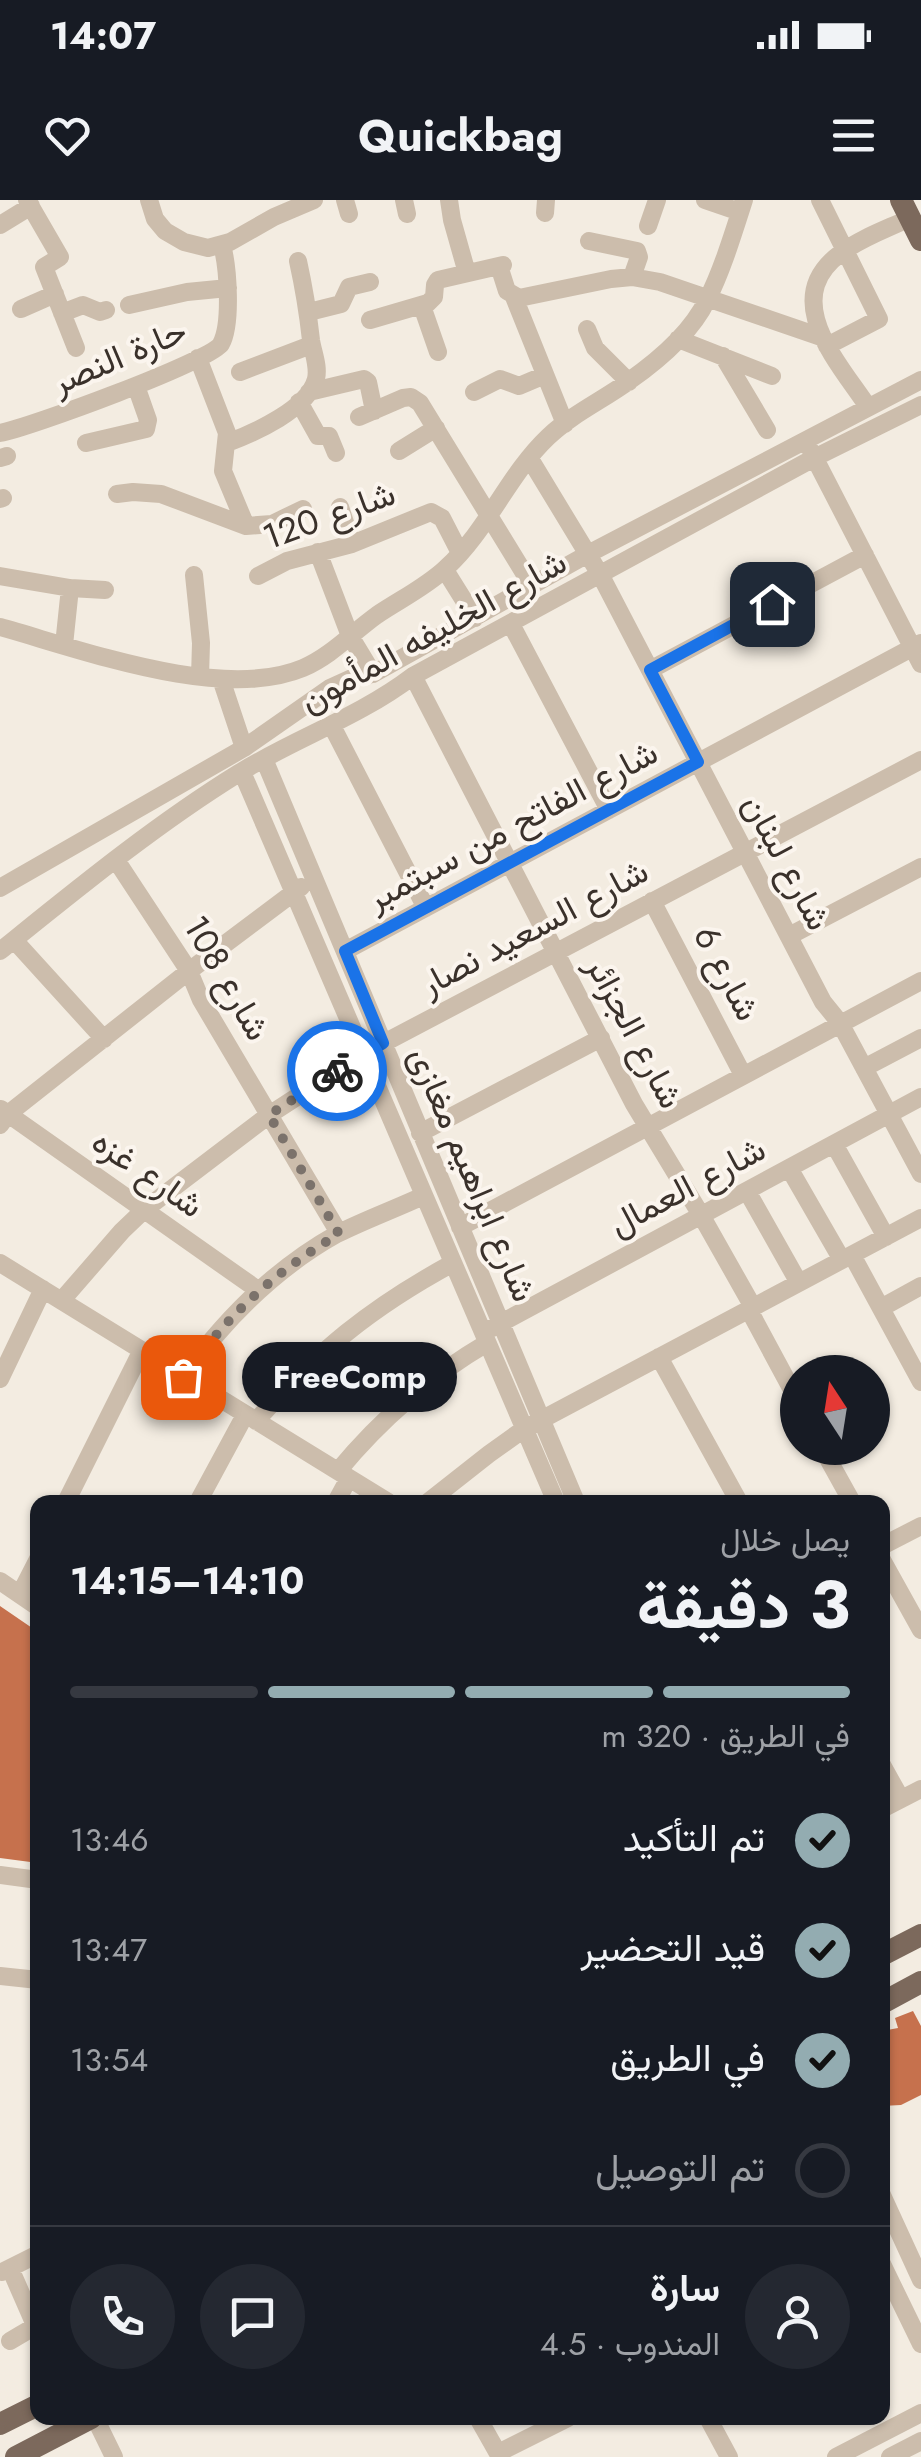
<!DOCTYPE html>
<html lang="ar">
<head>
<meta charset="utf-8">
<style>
  :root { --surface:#171b24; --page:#242831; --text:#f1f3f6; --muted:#9ea1a6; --line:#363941; --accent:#93acb1 }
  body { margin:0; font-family:Jost,Vazirmatn,sans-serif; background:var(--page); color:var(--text); direction:rtl; height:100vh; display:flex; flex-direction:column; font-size:38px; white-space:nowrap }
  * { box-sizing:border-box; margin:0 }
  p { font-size:32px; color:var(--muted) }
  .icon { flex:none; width:55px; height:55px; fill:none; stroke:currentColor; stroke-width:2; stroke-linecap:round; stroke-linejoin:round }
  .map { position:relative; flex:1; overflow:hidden; direction:ltr }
  .side { position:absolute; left:30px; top:1295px; width:860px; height:930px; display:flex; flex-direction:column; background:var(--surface); border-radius:20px; box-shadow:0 2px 8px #0004; direction:rtl }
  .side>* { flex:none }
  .needle { width:65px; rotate:348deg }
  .controls { position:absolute; left:780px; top:1155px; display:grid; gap:20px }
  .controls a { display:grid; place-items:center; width:110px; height:110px; border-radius:50%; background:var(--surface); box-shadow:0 2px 8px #0004; font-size:50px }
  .pin { position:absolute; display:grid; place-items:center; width:85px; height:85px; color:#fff; margin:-42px; border-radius:20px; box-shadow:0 5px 15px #0006 }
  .courier { position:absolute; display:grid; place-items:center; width:100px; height:100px; margin:-50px; border:8px solid #1a73e8; border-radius:50%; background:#fff; color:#222; box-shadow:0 2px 12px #0007 }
  .bubble { position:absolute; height:70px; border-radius:35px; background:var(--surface); box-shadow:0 2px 8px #0004; font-size:32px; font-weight:700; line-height:70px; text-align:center; direction:rtl }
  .headline em { font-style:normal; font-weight:700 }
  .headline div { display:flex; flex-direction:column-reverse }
  .headline { display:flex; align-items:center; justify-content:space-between; height:170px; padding:0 40px }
  h1 { font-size:65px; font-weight:700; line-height:75px }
  .bar { display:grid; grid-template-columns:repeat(4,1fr); gap:15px 10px; align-content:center; height:120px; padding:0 40px }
  .bar i { height:12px; border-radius:8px; background:var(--line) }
  .bar .on { background:var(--accent) }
  .bar p { grid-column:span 4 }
  .line { display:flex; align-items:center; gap:25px; padding:0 40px; border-top:2px solid var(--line) }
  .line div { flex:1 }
  .round { display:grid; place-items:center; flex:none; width:105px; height:105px; border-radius:52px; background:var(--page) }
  ol { padding:0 40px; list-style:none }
  li { display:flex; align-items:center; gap:30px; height:110px }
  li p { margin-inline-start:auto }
  li .icon { padding:10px; border-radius:50%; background:var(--accent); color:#111; stroke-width:4 }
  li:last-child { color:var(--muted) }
  li i { width:55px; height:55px; border:5px solid var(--line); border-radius:50% }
  .status { display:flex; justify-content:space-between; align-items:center; height:70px; padding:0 50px; background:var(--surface); direction:ltr }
  .status svg { height:28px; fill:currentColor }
  header { display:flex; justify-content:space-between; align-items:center; height:130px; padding:0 40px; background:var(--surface); font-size:45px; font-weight:700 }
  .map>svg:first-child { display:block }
</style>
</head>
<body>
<div class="status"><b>14:07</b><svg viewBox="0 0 49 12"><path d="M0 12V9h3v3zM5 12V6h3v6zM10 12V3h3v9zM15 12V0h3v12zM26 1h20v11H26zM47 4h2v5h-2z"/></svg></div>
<header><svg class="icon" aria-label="menu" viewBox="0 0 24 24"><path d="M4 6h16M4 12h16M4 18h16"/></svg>Quickbag<svg class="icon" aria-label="heart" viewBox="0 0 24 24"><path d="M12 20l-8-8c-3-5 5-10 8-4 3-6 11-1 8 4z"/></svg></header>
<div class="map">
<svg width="921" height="2257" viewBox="0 0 921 2257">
  <rect width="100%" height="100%" fill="#f3ece1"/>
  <!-- building -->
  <path fill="#c6714d" d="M0 1406 38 1432V1663L0 1658Z
    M913 1811 921 1826V1895L901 1905 882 1906V1831L898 1828 895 1818Z"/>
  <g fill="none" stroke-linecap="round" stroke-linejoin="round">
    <!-- minor -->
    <path stroke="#ccbdac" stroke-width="18" d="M27 0 60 57 44 67 76 148
      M149 0 155 19 165 31 184 42 208 48 230 42 274 17 314 0
      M345 0 349 14
      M404 0 407 14
      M449 0 452 20 467 73
      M705 0 740 12
      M820 0 879 119 827 146
      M545 13 546 0
      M0 25 31 6
      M648 26 657 0
      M589 41 637 51 639 57 632 77
      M499 66 507 91 519 98 611 79 632 77 660 82 821 137
      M514 97 565 224
      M129 105 187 92 228 88
      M422 106 438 152
      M21 109 55 94
      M309 112 341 104 349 87 370 82
      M62 113 83 105 100 112 106 110
      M370 120 428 103 434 97 435 85 438 80 503 65
      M587 129 595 148 629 182
      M678 139 772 176
      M723 156 767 230
      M198 158 227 233 223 271 246 326
      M240 172 311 145
      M309 192 364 179 368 182 374 211
      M474 192 500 179 519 186 545 175
      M299 202 318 236H329L336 253
      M868 207C839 163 778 99 841 53 861 38 887 29 910 18
      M359 217 403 198 411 197 420 203 532 386
      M0 233C28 228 211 161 221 144 232 124 228 67 222 45
      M86 243 146 229 148 220 136 186
      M227 243C254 233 308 209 316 179 319 166 313 153 311 140 308 113 304 88 298 61
      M399 251 436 228
      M811 251 921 464
      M0 258 7 256
      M530 259 601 376 823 802 840 823 921 974
      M117 294 133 292 161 294 246 326 272 324 303 309
      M0 299 3 298
      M340 307 352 344
      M318 352 350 436 373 474
      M445 370 475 418
      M194 375 201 443 200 477
      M0 376 70 388 105 390
      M258 376 287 361 352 344 431 312 442 318 460 353
      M511 424 609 610
      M0 427C83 450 222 502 303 468 331 456 352 433 377 415 399 400 426 387 446 368 487 331 508 275 548 237 572 214 603 200 629 181 659 160 691 133 707 100 722 71 734 31 744 0
      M64 445 70 388
      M650 470 865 355
      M413 476 634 904 701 1015 753 1107
      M221 479 244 548
      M332 526 426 708
      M264 559 576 1302
      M242 572 556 1302
      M116 660 189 771 201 800 339 1033
      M0 688 244 548 330 488 352 478 373 474 588 354 921 180
      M652 701 743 875
      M789 736 921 667
      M14 740 104 839
      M0 751C77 689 155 625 239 573 296 538 359 517 413 476L814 258 921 205
      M345 751 921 443
      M864 868 921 838
      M1 909 258 1090
      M0 925 8 914 189 771 301 687
      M420 933 601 838
      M834 944 886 1037
      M789 968 842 1060
      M747 991 799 1083
      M460 1027 921 781
      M852 1055 921 1182
      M0 1063 388 1302
      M62 1100 122 1031 144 1010 269 915 363 854 921 560
      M881 1108 921 1086
      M749 1110 798 1201
      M490 1129 921 897
      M659 1157 739 1302
      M183 1177C225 1119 274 1069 337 1034 365 1020 395 1009 423 996
      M0 1179 43 1089
      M256 1221C318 1151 370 1108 453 1063
      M822 1248 852 1302
      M338 1271C381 1219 429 1177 487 1143
      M66 1302 142 1150
      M198 1302 245 1215
      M336 1302 349 1278
      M428 1302 489 1254 524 1229 921 1018
      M882 1346 921 1326
      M882 1360 921 1430
      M0 1381 38 1407
      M20 1394 38 1359
      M882 1565 901 1599
      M882 1609 921 1589
      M0 1675 38 1680
      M0 1776 38 1780
      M882 1995 921 2080
      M882 2064 921 2144
      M10 2068 34 2123 32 2128 10 2141
      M2 2072 38 2054
      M95 2218 114 2257
      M478 2218 500 2257
      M708 2218 729 2257
      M498 2253 568 2218
      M836 2257 921 2213
      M890 2257 921 2241"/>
    <!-- major -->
    <path stroke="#7c695c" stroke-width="22" d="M901 0 921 40
      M882 1755 921 1735
      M882 1803 921 1782
      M0 2224 38 2205
      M16 2257 91 2218"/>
  </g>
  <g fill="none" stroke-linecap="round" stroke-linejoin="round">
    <!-- done -->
    <path stroke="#7b726b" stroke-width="10" stroke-dasharray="0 18" d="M183 1177C229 1114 272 1074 339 1034L269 915 337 871"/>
    <!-- route -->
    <path stroke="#1a73e8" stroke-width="12" d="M337 871 383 843 345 751 698 562 650 470 772 404"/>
  </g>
  <g text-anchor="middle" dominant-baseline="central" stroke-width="8" stroke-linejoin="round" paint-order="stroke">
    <!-- street labels -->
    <g font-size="35" fill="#3a312b" stroke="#fbf5ee">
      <text transform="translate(119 156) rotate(-23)">حارة النصر</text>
      <text transform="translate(329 315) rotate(-20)">شارع 120</text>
      <text transform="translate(433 431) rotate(-29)">شارع الخليفه المأمون</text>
      <text transform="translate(512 625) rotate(-28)">شارع الفاتح من سبتمبر</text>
      <text transform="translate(787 662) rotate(62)">شارع لبنان</text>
      <text transform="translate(534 727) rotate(-28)">شارع السعيد نصار</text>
      <text transform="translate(727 773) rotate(62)">شارع 6</text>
      <text transform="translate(227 778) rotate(60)">شارع 108</text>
      <text transform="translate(635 832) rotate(62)">شارع الجزائر</text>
      <text transform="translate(148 973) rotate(35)">شارع غزه</text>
      <text transform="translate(473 974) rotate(67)">شارع ابراهيم مغازى</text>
      <text transform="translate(687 986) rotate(-28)">شارع العمال</text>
    </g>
  </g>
</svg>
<div class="controls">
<a><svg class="needle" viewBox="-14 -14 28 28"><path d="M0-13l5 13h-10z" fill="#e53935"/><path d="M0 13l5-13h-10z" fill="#9ea1a6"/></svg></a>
</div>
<div class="pin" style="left:183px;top:1177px;background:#ea580c"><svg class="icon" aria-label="bag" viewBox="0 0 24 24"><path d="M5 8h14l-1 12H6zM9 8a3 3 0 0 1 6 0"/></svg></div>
<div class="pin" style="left:772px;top:404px;background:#1f2937"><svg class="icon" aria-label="home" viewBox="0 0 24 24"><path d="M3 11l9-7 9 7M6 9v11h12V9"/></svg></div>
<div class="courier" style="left:337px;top:871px"><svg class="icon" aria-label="bike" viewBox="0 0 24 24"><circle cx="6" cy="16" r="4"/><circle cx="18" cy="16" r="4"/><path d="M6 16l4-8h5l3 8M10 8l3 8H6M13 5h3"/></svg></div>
<div class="bubble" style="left:242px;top:1142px;width:215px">FreeComp</div>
<section class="side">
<div class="headline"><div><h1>3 دقيقة</h1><p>يصل خلال</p></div><em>14:10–14:15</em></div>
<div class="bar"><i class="on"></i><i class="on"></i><i class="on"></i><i></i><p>في الطريق · 320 m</p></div>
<ol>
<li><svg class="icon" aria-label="check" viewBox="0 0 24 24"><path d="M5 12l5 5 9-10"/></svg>تم التأكيد<p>13:46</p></li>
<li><svg class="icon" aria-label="check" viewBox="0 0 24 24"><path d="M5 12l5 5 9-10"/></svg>قيد التحضير<p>13:47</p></li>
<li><svg class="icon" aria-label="check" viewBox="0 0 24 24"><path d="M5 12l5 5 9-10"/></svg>في الطريق<p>13:54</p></li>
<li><i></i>تم التوصيل</li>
</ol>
<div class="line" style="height:180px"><a class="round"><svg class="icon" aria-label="person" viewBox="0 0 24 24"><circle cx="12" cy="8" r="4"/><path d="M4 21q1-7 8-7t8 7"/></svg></a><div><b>سارة</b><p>المندوب · 4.5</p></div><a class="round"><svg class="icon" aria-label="chat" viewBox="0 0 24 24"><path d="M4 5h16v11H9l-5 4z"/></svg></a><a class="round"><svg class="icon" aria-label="phone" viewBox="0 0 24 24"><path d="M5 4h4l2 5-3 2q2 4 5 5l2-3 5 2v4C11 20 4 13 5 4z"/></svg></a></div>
</section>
</div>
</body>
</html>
